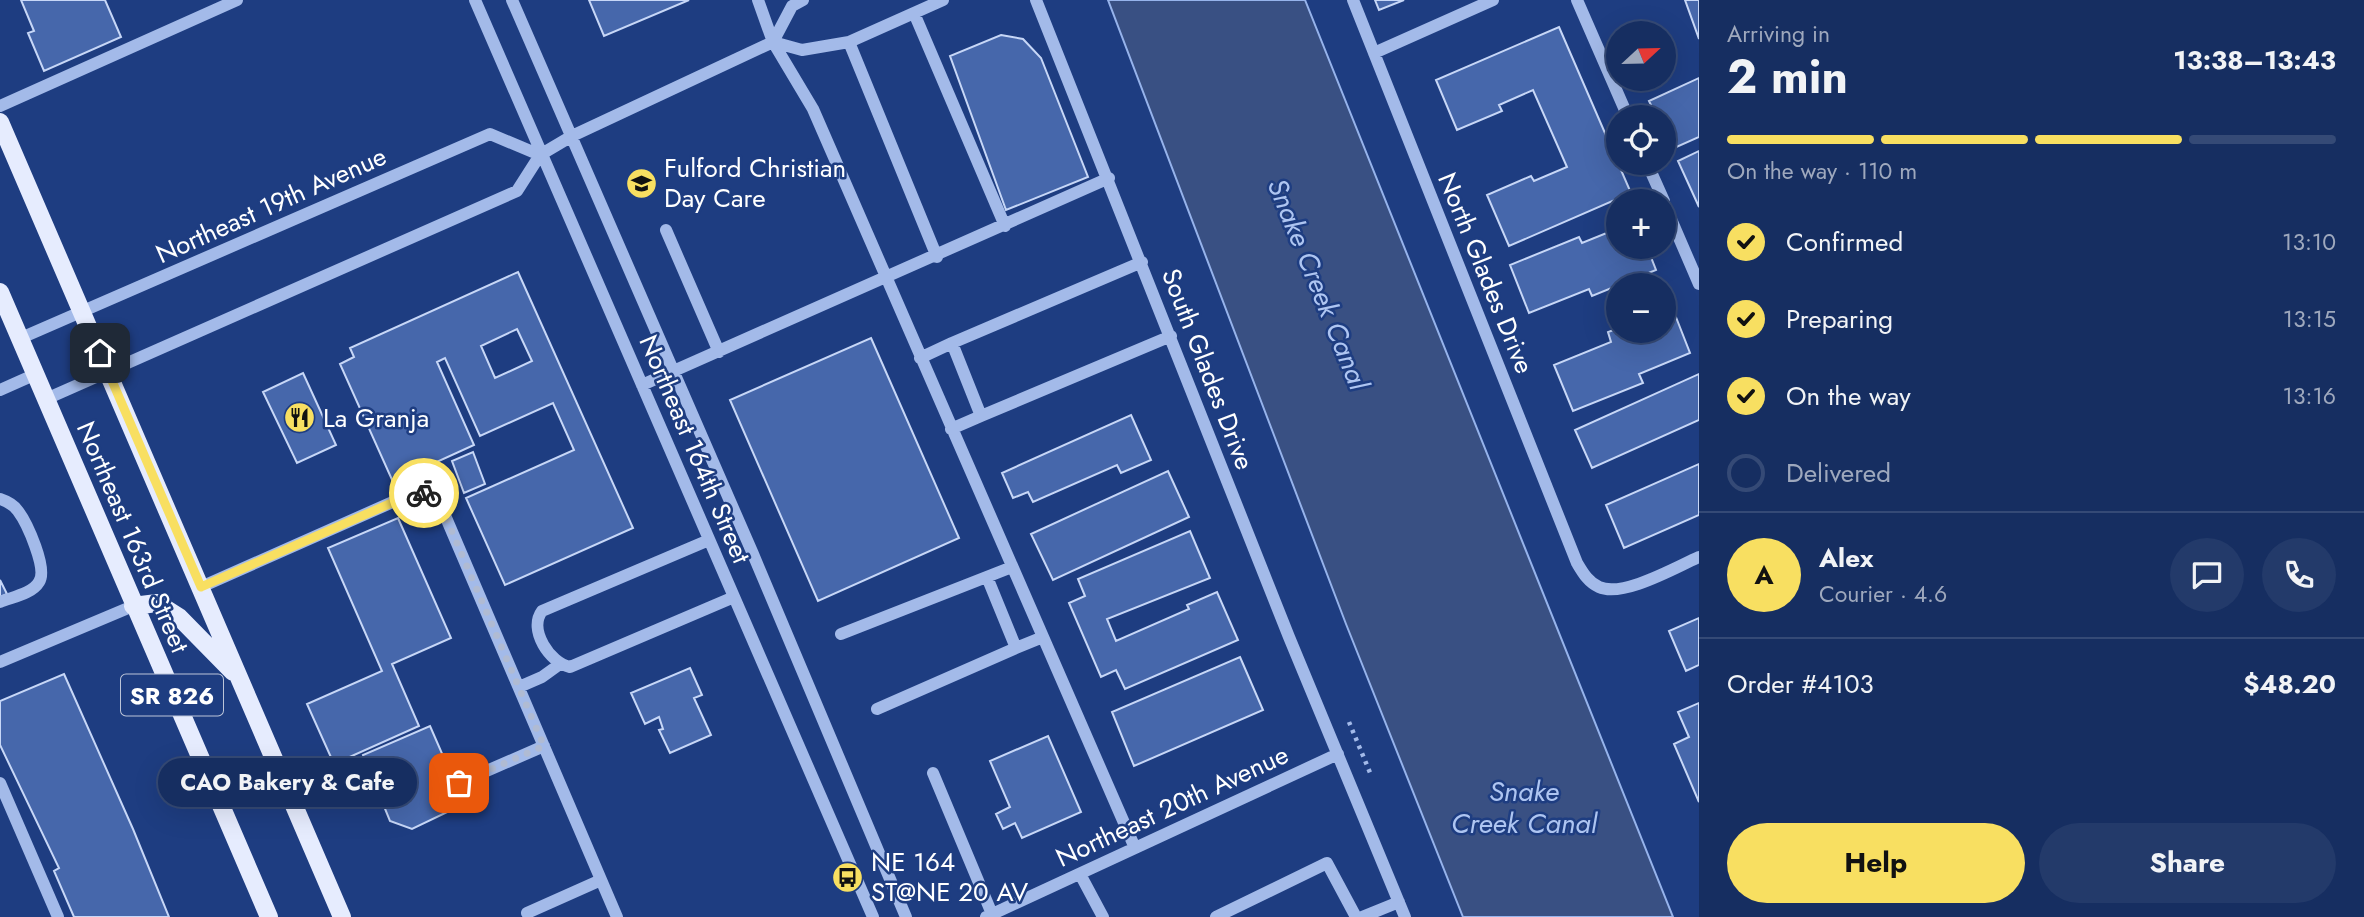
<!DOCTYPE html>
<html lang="en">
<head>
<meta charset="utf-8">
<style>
  :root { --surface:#162e61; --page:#233a6a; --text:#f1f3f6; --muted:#9ea8bd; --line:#354a76; --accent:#f8df61 }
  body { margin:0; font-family:Jost,sans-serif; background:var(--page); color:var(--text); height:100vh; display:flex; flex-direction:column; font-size:26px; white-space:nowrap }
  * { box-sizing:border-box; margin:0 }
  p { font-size:23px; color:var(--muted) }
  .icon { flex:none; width:38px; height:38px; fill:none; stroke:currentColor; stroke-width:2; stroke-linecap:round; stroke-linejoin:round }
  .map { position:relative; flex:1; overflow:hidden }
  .details { display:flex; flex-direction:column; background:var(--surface); width:665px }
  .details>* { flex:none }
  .needle { width:46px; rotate:68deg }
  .fabs { position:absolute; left:1606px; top:21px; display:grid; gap:14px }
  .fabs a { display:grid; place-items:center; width:70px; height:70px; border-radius:50%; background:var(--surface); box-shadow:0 7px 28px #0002,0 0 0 2px var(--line); font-size:35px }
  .pin { position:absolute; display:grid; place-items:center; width:60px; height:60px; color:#fff; margin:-30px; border-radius:14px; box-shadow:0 4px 10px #0006 }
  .courier { position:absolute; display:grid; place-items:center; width:70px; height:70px; margin:-35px; border:5px solid #f8df61; border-radius:50%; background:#fff; color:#222; box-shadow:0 2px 9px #0007 }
  .bubble { position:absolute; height:49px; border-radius:24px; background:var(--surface); box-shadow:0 7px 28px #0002,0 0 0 2px var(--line); font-size:23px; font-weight:700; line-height:49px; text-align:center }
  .head em { font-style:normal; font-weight:700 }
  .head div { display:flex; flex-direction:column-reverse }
  .head { display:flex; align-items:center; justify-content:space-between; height:119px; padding:0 28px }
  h1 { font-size:46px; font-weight:700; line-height:52px }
  .bar { display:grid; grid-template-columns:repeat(4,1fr); gap:10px 7px; align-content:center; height:84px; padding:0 28px }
  .bar i { height:9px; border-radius:5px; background:var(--line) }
  .bar .on { background:var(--accent) }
  .bar p { grid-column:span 4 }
  .line { display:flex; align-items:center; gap:18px; padding:0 28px; border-top:2px solid var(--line) }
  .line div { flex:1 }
  .round { display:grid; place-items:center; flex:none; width:74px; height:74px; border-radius:37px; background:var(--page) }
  ol { padding:0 28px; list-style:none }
  li { display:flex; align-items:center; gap:21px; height:77px }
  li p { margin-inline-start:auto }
  li .icon { padding:7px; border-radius:50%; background:var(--accent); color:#111; stroke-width:4 }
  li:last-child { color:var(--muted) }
  li i { width:38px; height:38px; border:4px solid var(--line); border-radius:50% }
  .button { display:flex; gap:14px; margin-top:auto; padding:14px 28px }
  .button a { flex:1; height:80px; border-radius:42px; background:var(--accent); color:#111; font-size:28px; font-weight:700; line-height:80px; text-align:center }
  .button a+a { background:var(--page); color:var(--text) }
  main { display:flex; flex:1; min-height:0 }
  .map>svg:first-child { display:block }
</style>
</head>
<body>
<main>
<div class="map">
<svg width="1699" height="917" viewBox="0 0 1699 917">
  <rect width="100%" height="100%" fill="#1e3d81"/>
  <!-- water -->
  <path fill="#395083" stroke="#96b3eb" stroke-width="2" d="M1108 0H1305L1673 917H1463L1346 624Z"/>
  <!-- building -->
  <path fill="#4667ab" stroke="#c7d7f7" stroke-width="2" fill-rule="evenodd" d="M21 0H105L121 37 44 71 28 33 34 31Z
    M589 0H689L604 36Z
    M1375 0H1404L1379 10Z
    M1685 0H1699V39Z
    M1559 27 1631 193 1509 246 1487 195 1531 176 1534 181 1567 167 1533 90 1499 105 1502 111 1457 130 1436 80Z
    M1001 35 1023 39 1041 58 1088 177 1006 210 950 56Z
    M1699 78V137L1672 149 1664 133V117H1657L1649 101Z
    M1699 151V207L1678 161Z
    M1619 228V247H1647L1656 270 1592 296 1589 289 1529 313 1510 265 1579 237 1582 243Z
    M518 272 633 528 505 585 466 498 574 450 553 403 480 436 445 358 437 362 474 445 393 482 340 364 354 357 350 348ZM517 329 532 361 495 378 481 346Z
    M1672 307 1690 353 1639 374 1643 383 1573 411 1554 365 1611 342 1608 332 1619 328V331H1664V310Z
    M871 338 959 538 818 601 730 400Z
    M303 373 336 445 297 463 263 392Z
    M1699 374V420L1592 468 1575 430Z
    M1131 415 1151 460 1121 473 1117 465 1033 502 1028 492 1013 498 1002 473Z
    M473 452 485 484 464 493 452 461Z
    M1699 464V515L1624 548 1606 505Z
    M1168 471 1189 517 1053 580 1031 534Z
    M398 518 451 638 392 664 419 726 334 764 307 704 382 671 328 548Z
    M1190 531 1210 578 1107 619 1116 641 1189 609 1187 605 1217 592 1238 640 1125 689 1116 670 1101 677 1069 603 1085 596 1078 579Z
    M0 580 7 594 0 597Z
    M1699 618V665L1686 671 1669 631Z
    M1240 657 1263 710 1134 766 1112 712Z
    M690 668 702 695 694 698 711 735 670 753 659 730 663 729 659 717 645 724 631 693Z
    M64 674 133 829 169 917H74L54 871 59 868 0 745V701Z
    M1699 703V802L1674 744 1689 737 1678 712Z
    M430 726 464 804 412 829 390 821 363 755Z
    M1048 736 1081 812 1022 838 1015 823 1003 829 996 814 1010 807 990 761Z"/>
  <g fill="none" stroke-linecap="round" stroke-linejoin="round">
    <!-- path -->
    <path stroke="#a3bae9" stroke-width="4.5" stroke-dasharray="3.5 5" stroke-linecap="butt" d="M1349 722 1371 775"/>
    <!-- minor -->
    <path stroke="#a3bae9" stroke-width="12" d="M475 0 873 917
      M512 0 753 554 906 917
      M758 0 773 42 813 109 1135 848
      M1036 0 1289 637 1405 917
      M1353 0 1577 563C1583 573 1588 582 1599 587 1623 598 1676 567 1699 557
      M1577 0 1628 117
      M914 13 1005 226
      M773 42 802 50 849 42 943 0
      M849 42 937 257
      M1374 53 1493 0
      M0 106 237 0
      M1647 163 1664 201
      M1664 203 1699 284
      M666 230 719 352
      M1142 262 952 343 981 416 1171 336
      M21 338 490 134 540 155
      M920 358 952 343
      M642 385 1109 178
      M0 390 36 374
      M46 399 517 191 540 155 572 136 773 42 792 6 803 0
      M951 429 981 416
      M0 499C6 501 14 505 18 511 27 523 48 569 39 582 32 594 12 597 0 602
      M709 540 542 611C528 630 550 663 570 667L734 597
      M987 577 1016 648 1043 637
      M201 587 413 493H427L438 499 617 917
      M841 634 1012 567
      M0 662 133 606
      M519 687 542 677 560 664
      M877 709 1016 648
      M933 773 992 914
      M0 783 58 917
      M459 783 544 746
      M1080 874 1103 917
      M527 913 601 880
      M986 917 1338 754
      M1216 917 1327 863 1356 917
      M1362 917 1399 902"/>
    <!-- major -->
    <path stroke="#e6ecfe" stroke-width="18" d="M0 122 342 917
      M0 292 269 917
      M133 606 157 603 179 617 233 672"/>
  </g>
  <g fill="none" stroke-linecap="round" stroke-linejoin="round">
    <!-- done -->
    <path stroke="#b0bbd3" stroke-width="7" stroke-dasharray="0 12.6" d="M424 493 438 499 544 746 459 783"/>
    <!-- route -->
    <path stroke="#f8df61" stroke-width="9" d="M100 353 201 587 414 493H424"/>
  </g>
  <!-- icons -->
  <defs>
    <symbol id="school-disc" viewBox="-11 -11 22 22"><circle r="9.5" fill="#f8df61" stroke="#1e3d81"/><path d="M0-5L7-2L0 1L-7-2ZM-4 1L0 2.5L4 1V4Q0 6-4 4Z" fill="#111"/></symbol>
    <symbol id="restaurant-disc" viewBox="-11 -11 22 22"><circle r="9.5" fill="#f8df61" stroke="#1e3d81"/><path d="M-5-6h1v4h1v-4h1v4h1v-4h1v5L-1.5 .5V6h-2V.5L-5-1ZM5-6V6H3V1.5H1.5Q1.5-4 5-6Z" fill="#111"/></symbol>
    <symbol id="bus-disc" viewBox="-11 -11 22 22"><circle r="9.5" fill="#f8df61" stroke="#1e3d81"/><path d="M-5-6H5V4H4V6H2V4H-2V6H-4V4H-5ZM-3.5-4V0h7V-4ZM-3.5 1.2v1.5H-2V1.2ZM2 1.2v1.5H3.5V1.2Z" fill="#111"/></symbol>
  </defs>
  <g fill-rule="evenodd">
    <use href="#school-disc" x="624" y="166" width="35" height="35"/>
    <use href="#restaurant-disc" x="282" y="400" width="35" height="35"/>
    <use href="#bus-disc" x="830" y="860" width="35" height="35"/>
  </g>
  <g text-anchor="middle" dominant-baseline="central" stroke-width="5" stroke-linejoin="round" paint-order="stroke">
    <!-- shield labels -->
    <rect fill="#1e3d81" stroke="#bcc5d9" stroke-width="2" x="121" y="674.5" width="102" height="41" rx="5"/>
    <g font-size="24" font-weight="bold" fill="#fff">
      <text x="172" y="695">SR 826</text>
    </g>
    <!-- poi labels -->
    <g font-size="26" fill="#fff" stroke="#1e3d81" text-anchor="start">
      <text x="664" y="168">Fulford Christian<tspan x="664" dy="30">Day Care</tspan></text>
      <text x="323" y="418">La Granja</text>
      <text x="871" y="862">NE 164<tspan x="871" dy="30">ST@NE 20 AV</tspan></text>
    </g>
    <!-- street labels -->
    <g font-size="26" fill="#fff" stroke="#1e3d81">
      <text transform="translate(271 205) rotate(-24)">Northeast 19th Avenue</text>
      <text transform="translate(1486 273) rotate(68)">North Glades Drive</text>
      <text transform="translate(1208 369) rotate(69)">South Glades Drive</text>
      <text transform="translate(695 449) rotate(67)">Northeast 164th Street</text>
      <text transform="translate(133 537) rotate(67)">Northeast 163rd Street</text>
      <text transform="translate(1172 806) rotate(-25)">Northeast 20th Avenue</text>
    </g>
    <!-- water labels -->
    <g font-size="28" font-style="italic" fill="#aec5f1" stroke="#1e3d81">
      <text transform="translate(1318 284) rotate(68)">Snake Creek Canal</text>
      <text x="1524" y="791">Snake<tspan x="1524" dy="32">Creek Canal</tspan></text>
    </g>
  </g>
</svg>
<div class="fabs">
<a><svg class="needle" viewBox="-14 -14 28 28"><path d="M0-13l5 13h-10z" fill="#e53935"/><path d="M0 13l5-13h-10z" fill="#9ea8bd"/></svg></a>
<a><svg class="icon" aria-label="locate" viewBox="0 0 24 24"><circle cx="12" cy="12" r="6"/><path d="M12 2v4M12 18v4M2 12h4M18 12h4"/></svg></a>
<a>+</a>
<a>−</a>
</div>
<div class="pin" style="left:459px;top:783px;background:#ea580c"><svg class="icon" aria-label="bag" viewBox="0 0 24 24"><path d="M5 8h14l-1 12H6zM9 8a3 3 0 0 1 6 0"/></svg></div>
<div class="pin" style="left:100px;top:353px;background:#1f2937"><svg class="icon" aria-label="home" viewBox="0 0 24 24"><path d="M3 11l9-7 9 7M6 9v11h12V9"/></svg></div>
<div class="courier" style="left:424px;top:493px"><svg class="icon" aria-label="bike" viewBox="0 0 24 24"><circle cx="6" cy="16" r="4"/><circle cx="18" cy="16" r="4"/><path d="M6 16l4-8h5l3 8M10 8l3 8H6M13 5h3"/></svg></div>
<div class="bubble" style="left:158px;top:758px;width:259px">CAO Bakery &amp; Cafe</div>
</div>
<section class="details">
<div class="head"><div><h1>2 min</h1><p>Arriving in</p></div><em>13:38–13:43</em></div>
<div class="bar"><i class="on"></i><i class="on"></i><i class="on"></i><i></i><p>On the way · 110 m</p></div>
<ol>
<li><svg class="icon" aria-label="check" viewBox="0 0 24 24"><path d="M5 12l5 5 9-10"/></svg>Confirmed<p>13:10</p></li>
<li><svg class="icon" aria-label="check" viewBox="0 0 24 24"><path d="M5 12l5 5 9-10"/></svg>Preparing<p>13:15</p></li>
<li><svg class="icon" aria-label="check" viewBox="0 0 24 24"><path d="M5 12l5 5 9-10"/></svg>On the way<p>13:16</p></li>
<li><i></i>Delivered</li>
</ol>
<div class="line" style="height:126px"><b class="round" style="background:var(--accent);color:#111">A</b><div><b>Alex</b><p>Courier · 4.6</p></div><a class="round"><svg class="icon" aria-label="chat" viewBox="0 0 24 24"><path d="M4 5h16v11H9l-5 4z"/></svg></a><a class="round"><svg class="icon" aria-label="phone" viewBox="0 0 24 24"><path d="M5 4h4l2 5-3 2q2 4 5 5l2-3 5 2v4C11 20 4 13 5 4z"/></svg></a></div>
<div class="line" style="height:91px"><div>Order #4103</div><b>$48.20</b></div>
<div class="button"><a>Help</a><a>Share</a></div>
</section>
</main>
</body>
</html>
